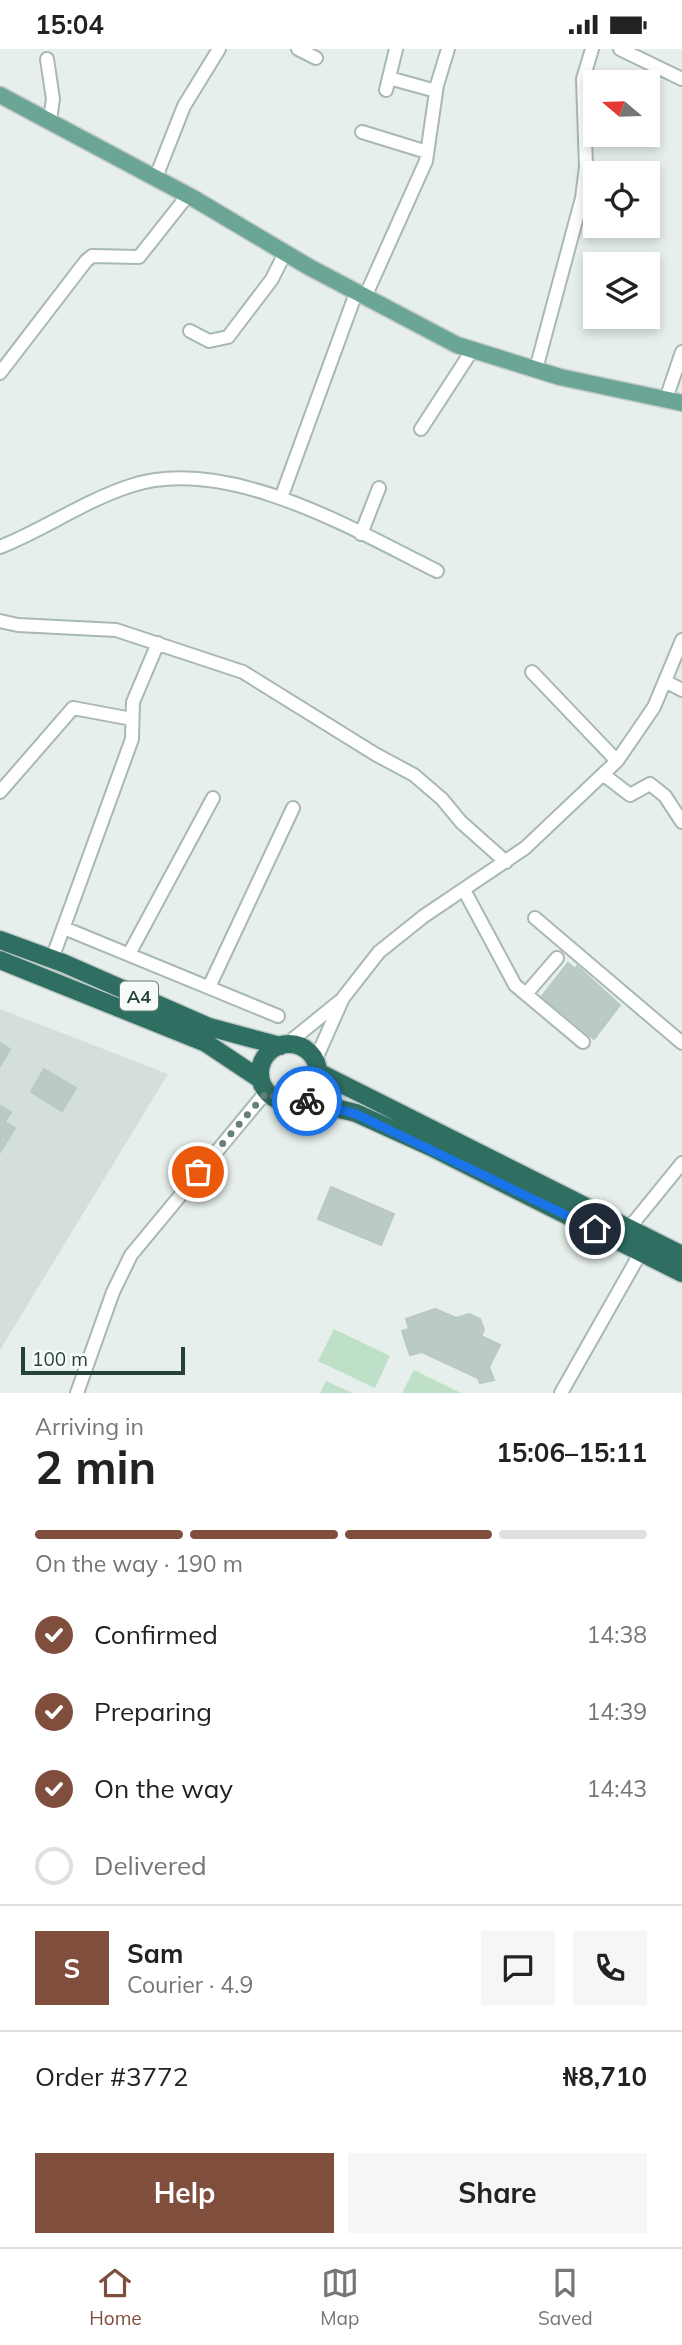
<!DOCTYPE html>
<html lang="en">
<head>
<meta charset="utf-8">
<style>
  :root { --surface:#fff; --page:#f6f6f6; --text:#222; --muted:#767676; --line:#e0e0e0; --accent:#804e3d }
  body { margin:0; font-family:Mulish,sans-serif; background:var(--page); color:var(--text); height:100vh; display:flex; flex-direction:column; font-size:26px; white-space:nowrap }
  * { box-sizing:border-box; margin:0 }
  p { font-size:23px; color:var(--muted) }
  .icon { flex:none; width:38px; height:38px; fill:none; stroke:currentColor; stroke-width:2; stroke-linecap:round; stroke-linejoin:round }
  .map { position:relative; height:1344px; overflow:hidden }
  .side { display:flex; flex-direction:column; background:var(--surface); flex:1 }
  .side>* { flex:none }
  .needle { width:46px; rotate:289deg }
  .buttons { position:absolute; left:583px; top:21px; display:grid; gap:14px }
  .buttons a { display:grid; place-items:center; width:77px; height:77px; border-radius:0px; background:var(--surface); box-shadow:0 4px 10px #0003; font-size:35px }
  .scale { position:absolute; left:21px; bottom:18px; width:164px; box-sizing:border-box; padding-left:7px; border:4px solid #24423a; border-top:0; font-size:19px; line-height:24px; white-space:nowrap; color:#24423a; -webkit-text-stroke:5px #f7fbf9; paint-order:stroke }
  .pin { position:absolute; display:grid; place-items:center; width:60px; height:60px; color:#fff; margin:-30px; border:4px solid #fff; border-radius:50%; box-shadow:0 2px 7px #0007 }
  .courier { position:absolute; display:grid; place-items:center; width:70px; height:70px; margin:-35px; border:5px solid #1a73e8; border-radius:50%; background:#fff; color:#222; box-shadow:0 2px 9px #0007 }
  .overview em { font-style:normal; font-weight:700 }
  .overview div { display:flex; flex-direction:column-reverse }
  .overview { display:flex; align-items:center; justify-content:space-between; height:119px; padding:0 35px }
  h1 { font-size:46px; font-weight:700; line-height:52px }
  .bar { display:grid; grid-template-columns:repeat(4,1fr); gap:10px 7px; align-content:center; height:84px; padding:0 35px }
  .bar i { height:9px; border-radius:5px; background:var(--line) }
  .bar .current { background:var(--accent) }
  .bar p { grid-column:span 4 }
  .line { display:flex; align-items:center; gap:18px; padding:0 35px; border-top:2px solid var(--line) }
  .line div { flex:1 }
  .round { display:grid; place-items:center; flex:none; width:74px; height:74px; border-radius:0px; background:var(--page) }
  ol { padding:0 35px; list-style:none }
  li { display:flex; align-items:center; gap:21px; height:77px }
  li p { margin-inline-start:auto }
  li .icon { padding:7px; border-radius:50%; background:var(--accent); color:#fff; stroke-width:4 }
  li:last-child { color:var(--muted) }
  li i { width:38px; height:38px; border:4px solid var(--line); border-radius:50% }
  .button { display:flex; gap:14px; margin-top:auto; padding:14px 35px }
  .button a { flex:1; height:80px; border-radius:0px; background:var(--accent); color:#fff; font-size:28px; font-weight:700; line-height:80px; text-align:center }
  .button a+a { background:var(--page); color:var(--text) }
  .status { display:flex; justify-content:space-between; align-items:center; height:49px; padding:0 35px; background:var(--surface); direction:ltr }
  .status svg { height:19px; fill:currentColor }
  .dock { display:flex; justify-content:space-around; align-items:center; height:98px; border-top:2px solid var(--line); background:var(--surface); font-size:19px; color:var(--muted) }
  .dock a { display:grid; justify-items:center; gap:4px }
  .dock .current { color:var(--accent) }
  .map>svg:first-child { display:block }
</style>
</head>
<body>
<div class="status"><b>15:04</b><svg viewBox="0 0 49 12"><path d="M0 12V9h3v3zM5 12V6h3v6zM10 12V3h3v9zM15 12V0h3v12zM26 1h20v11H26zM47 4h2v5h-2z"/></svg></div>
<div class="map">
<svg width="682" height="1344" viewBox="0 0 682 1344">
  <rect width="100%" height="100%" fill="#e6efeb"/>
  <!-- built -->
  <path fill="#d4dfda" d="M0 960 168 1025 0 1301Z"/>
  <!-- green -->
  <path fill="#bfe0c8" d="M334 1280 390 1307 375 1339 318 1312Z
    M414 1321 461 1344H402Z
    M326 1332 352 1344H320Z"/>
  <!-- building -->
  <path fill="#bbcac4" stroke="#b8c9c2" stroke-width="2" d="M568 914 575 920 577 917 620 956 594 990 542 947Z
    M0 994 10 1000 0 1017Z
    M44 1020 76 1039 62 1062 31 1043Z
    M0 1057 11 1063 5 1073 15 1079 0 1103Z
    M331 1138 394 1165 381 1196 318 1170Z
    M435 1260 456 1269 469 1265 480 1270 484 1281 481 1287 500 1296 489 1318 494 1331 480 1334 478 1329 422 1303 410 1306 402 1282 409 1280 406 1270Z"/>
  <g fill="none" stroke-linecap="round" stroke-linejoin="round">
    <defs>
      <path id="minor" d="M298 0 316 9
        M620 0 682 30
        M47 10 53 50 50 71
        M389 29 436 42
        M386 41 396 0
        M362 83 427 103
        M156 128 184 57 219 0
        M365 248 426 112 437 36 448 0
        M190 282 209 292 228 288 272 230 285 204
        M536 320 582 149 586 118 583 30 592 0
        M0 324 86 212 92 207 139 208 188 146
        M666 350 682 303
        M421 380 473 300
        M281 449 356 244
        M361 485 379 439
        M0 498C45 480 84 452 130 437 226 405 353 480 437 522
        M0 572 18 576 116 581 243 623 375 705 414 726 442 750 461 773 506 813
        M532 623 617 712
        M665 632 682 641
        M604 726 630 746 650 735 665 747 682 773
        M0 743 73 659 132 670
        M464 841 515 936 583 993
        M535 869 682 994
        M64 879 278 967
        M129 905 213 749
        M52 910 132 690 133 653 158 594
        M209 938 293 759
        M526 945 557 909
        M287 995 340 952
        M315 1012 343 949 379 903 424 867 525 799 617 712 654 658 682 591
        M630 1178 682 1114
        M77 1344 113 1243 131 1206 266 1043
        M561 1344 641 1203"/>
      <path id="major" d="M0 46 193 149 309 218 457 296 560 328 682 354"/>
      <path id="highway" d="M0 891 63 914 209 978 280 997
        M0 911 206 994 260 1030
        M260 1024a29 29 0 1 1 58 0a29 29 0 1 1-58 0Z
        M318 1023 682 1206
        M302 1051 356 1064 431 1098 682 1224"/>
    </defs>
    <!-- minor casing -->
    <use href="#minor" stroke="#a8b8b2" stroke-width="16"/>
    <!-- major casing -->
    <use href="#major" stroke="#c2cac8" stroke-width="19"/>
    <!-- highway casing -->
    <use href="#highway" stroke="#c2cac8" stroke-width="21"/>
    <!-- minor -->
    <use href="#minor" stroke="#fff" stroke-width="12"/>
    <!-- major -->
    <use href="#major" stroke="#6aa596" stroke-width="16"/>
    <!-- highway -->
    <use href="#highway" stroke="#2f6f62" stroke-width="18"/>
  </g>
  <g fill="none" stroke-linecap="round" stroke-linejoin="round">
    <!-- done -->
    <path stroke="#687f78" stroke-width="7" stroke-dasharray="0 12.6" d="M198 1123 267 1043 281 1052H307"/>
    <!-- route -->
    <path stroke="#1a73e8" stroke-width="9" d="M307 1052 356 1065 595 1180"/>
  </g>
  <g text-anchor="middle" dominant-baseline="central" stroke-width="5" stroke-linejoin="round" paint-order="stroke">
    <!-- shield labels -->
    <rect fill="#f7fbf9" stroke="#637a73" stroke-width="2" x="120" y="932.5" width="38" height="29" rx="5"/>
    <g font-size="18" font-weight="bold" fill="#24423a">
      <text x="139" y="947">A4</text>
    </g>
  </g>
</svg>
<div class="buttons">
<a><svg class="needle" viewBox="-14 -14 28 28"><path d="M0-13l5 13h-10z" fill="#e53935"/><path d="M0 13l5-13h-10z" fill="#767676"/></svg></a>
<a><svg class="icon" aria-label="locate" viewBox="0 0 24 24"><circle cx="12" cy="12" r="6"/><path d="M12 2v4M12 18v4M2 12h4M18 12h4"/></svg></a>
<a><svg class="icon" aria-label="layers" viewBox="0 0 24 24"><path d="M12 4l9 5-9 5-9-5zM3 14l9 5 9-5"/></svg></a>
</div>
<div class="scale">100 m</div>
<div class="pin" style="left:198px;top:1123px;background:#ea580c"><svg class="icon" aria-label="bag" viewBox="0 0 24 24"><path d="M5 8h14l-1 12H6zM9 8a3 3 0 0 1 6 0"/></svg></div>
<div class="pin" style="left:595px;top:1180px;background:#1f2937"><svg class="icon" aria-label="home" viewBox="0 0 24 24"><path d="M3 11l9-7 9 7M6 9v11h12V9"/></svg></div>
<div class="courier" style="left:307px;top:1052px"><svg class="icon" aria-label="bike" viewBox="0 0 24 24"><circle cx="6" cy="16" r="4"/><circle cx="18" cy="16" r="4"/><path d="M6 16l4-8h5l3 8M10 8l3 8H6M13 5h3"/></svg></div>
</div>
<section class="side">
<div class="overview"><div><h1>2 min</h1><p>Arriving in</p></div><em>15:06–15:11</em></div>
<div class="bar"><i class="current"></i><i class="current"></i><i class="current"></i><i></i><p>On the way · 190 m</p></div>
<ol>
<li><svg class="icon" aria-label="check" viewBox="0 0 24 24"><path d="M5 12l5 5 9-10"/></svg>Confirmed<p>14:38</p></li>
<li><svg class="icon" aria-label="check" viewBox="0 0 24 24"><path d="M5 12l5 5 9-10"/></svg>Preparing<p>14:39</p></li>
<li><svg class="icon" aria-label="check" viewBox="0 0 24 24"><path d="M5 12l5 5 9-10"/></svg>On the way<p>14:43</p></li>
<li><i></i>Delivered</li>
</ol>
<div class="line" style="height:126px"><b class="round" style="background:var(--accent);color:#fff">S</b><div><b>Sam</b><p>Courier · 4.9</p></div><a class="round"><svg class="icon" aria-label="chat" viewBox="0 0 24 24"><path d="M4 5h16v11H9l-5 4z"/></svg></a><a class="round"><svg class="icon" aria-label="phone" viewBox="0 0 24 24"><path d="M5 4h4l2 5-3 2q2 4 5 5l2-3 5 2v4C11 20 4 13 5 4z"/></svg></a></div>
<div class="line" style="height:91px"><div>Order #3772</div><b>₦8,710</b></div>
<div class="button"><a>Help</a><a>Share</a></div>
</section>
<nav class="dock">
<a class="current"><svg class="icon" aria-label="home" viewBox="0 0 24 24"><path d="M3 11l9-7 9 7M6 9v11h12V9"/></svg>Home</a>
<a><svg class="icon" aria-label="map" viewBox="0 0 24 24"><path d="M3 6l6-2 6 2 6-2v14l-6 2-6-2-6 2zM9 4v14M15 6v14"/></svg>Map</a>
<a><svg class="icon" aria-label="saved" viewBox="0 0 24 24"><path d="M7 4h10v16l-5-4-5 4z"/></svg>Saved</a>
</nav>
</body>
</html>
